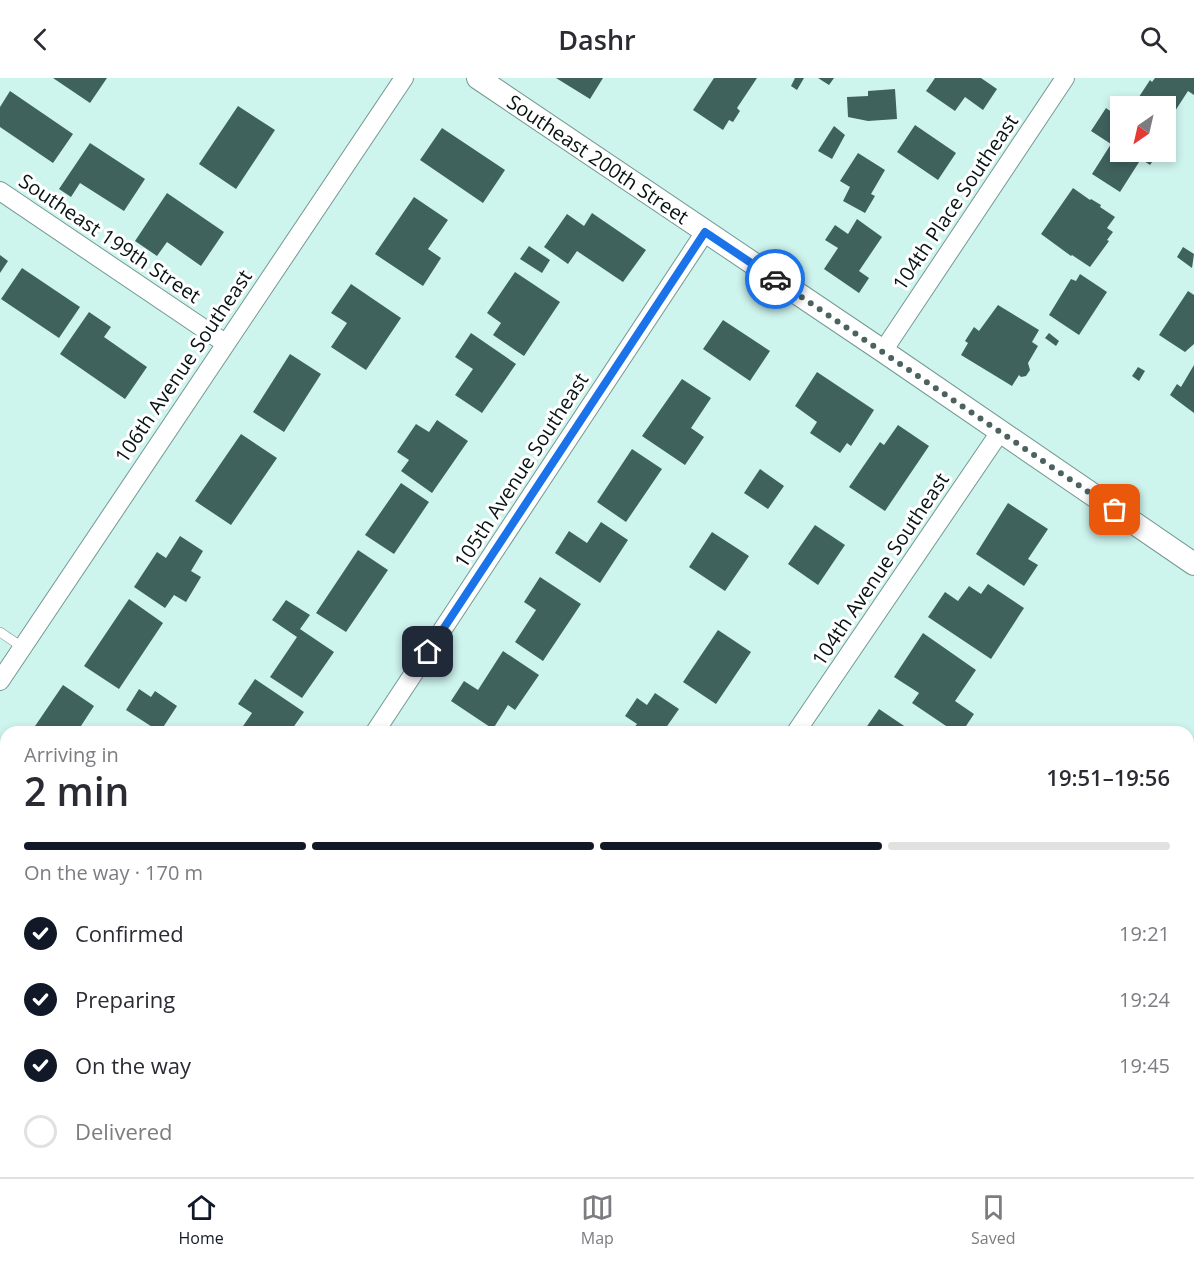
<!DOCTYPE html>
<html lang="en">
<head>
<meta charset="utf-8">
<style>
  :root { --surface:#fff; --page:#f7f7f7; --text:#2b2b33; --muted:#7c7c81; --line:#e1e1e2; --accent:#111827 }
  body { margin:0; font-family:"Open Sans",sans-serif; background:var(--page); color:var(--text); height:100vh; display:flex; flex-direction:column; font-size:22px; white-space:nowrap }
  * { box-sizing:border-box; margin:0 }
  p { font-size:20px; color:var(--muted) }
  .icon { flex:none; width:33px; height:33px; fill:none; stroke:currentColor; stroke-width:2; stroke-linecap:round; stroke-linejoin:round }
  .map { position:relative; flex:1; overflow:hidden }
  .panel { position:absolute; left:0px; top:648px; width:1194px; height:452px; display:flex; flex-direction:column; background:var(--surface); border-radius:18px 18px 0 0; box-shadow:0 3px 9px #0003 }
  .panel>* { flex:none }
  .needle { width:39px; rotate:214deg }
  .fabs { position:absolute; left:1110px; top:18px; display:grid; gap:12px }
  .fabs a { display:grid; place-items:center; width:66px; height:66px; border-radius:0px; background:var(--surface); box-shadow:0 3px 9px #0003; font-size:30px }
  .pin { position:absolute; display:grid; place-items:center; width:51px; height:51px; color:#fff; margin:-26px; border-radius:12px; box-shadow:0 3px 9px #0006 }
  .courier { position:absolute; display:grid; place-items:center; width:60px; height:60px; margin:-30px; border:4px solid #1a73e8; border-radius:50%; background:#fff; color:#222; box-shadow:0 2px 8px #0007 }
  .overview em { font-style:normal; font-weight:600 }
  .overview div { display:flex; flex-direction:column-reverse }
  .overview { display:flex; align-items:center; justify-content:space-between; height:102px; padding:0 24px }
  h1 { font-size:39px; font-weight:600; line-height:45px }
  .bar { display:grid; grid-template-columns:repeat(4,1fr); gap:9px 6px; align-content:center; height:72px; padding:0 24px }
  .bar i { height:8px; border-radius:4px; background:var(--line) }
  .bar .selected { background:var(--accent) }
  .bar p { grid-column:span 4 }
  ol { padding:0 24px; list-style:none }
  li { display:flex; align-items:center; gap:18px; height:66px }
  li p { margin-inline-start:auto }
  li .icon { padding:6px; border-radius:50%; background:var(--accent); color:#fff; stroke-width:4 }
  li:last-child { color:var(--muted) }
  li i { width:33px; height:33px; border:3px solid var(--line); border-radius:50% }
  header { display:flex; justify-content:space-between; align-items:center; height:78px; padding:0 24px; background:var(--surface); font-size:27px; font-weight:600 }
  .menu { display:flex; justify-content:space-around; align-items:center; height:84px; border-top:2px solid var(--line); background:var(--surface); font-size:16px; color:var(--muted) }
  .menu a { display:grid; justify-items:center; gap:3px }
  .menu .selected { color:var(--accent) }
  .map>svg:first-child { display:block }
</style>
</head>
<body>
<header><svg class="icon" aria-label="back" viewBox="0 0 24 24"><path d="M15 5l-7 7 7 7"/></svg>Dashr<svg class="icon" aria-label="search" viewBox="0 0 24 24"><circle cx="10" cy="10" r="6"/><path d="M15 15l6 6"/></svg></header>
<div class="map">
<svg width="1194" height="1099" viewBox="0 0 1194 1099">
  <rect width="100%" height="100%" fill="#cef4ee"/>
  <!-- built -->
  <path fill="#baebe4" d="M0 913 6 917V1094H272L280 1099H0Z"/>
  <!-- building -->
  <path fill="#3f625d" d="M53 0H107L90 25Z
    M556 0H603L590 21Z
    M714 0H757L737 30 740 33 733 44 729 42 723 52 693 32Z
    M795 0H804L797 12 791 8Z
    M818 0H834L829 7Z
    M935 0H981L997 11 983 32 965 19 955 33 926 13Z
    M1155 0H1194V17L1188 13 1166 47V28H1133L1150 2 1152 4Z
    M895 11 897 41 868 43 848 39 847 19 868 18V13Z
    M10 13 73 56 53 85 0 49V29Z
    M238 28 275 52 236 111 199 86Z
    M1106 30 1120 40V74H1159L1150 87 1141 81 1120 114 1092 96 1111 66 1091 53Z
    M915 47 956 75 938 102 897 74Z
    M834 48 845 57 832 81 818 73Z
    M442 50 505 92 483 125 420 82Z
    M90 65 145 101 124 133 80 105 71 119 59 111Z
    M858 75 885 92 871 116 875 118 865 135 843 123 850 109 840 103Z
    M1073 110 1090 122 1091 121 1101 127 1100 129 1115 139 1107 150 1113 154 1107 162 1109 163 1090 189 1072 177 1071 178 1041 156Z
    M167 115 224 154 201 188 167 164 157 178 135 163Z
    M414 119 448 142 428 171 441 180 423 208 375 176Z
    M592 135 646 172 623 204 577 173 568 186 544 169 567 136 584 148Z
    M857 141 882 159 859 193 869 200 859 215 824 191 838 170 825 162 835 147 848 156Z
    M529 168 550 182 542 195 520 181Z
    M1183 169 1194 176 1192 190 1177 179Z
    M0 177 8 183 0 195Z
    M22 190 80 229 59 260 1 221Z
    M515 194 560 224 524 278 493 257 501 245 487 235Z
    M1080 196 1107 214 1079 257 1049 237 1071 201 1076 203Z
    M351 206 401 240 366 292 331 269 347 245 331 235Z
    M1188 213 1194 217V266L1185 274 1159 257Z
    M998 227 1039 252 1032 264 1038 268 1028 285 1030 292 1026 298 1021 299 1019 297 1012 308 961 277 968 265 965 263 974 249 979 253Z
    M89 234 111 249 104 259 147 289 125 321 60 276Z
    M723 242 770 273 750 303 703 271Z
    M471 255 516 286 482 335 455 317 473 291 455 279Z
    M1049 255 1059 263 1056 268 1045 260Z
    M290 276 321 296 284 354 253 334Z
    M1194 287V335L1170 317 1177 306 1181 309Z
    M1138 289 1145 293 1139 303 1132 298Z
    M817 294 874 332 851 368 847 365 840 375 810 355 817 344 795 328Z
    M682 301 711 320 691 350 704 359 685 387 642 358Z
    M437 342 468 363 432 415 401 393 409 382 397 374 416 346 429 354Z
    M898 347 929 368 885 433 849 409 880 364 884 367Z
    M241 356 277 380 231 447 195 423Z
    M632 371 662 391 626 444 597 424Z
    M760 391 784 408 768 431 744 415Z
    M401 405 429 424 394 476 365 457Z
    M1008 425 1048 451 1028 481 1038 487 1024 508 976 476Z
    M601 444 628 462 600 505 555 475 569 453 587 465Z
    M815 447 845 467 818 507 788 486Z
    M712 454 749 478 725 513 689 489Z
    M180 458 203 473 191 493 201 499 186 524 174 517 165 530 134 509 157 474 166 480Z
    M358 472 388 492 346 554 316 535Z
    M540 499 581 526 543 583 515 564 536 532 524 524Z
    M988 506 1024 530 991 581 928 539 945 514 958 523 969 508 981 516Z
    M129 521 163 545 119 611 84 588Z
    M286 522 310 537 300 551 334 574 302 620 270 599 297 559 272 542Z
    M718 552 751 574 716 626 683 604Z
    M923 555 976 592 955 623 974 636 962 654H955L912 625 919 615 894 599Z
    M503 573 539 597 515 632 508 627 493 651 451 623 464 603 478 612Z
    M255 601 304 634 290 654H239L252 635 238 626Z
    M63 607 94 628 77 654H31Z
    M139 611 151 619 155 613 177 628 160 654 126 632Z
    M655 615 679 631 663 654H631L637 646 625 638 637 620 647 627Z
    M879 631 913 654H863Z
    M6 701V770L0 779V710Z
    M0 889 6 893V902L0 911Z
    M0 1046 6 1050V1062L0 1071Z
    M339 1094H385L382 1099H335Z
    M564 1094H570L578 1099H560Z
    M592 1094H625L621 1099H600Z"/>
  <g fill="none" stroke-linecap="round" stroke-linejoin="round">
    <defs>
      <path id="service" d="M0 554 22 569
        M0 973 6 977"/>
      <path id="minor" d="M0 113 225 265
        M883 273 1065 0
        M0 603 404 0
        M375 654 705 154
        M796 654 1000 354
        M494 1099 498 1094"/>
      <path id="tertiary" d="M478 0 883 273 1194 486"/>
    </defs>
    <!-- service casing -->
    <use href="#service" stroke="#749893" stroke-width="10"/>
    <!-- minor casing -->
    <use href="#minor" stroke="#749893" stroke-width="20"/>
    <!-- tertiary casing -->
    <use href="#tertiary" stroke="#749893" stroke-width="24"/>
    <!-- service -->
    <use href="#service" stroke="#fff" stroke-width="9"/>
    <!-- minor -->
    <use href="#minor" stroke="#fff" stroke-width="18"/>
    <!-- tertiary -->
    <use href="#tertiary" stroke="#fff" stroke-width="22"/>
  </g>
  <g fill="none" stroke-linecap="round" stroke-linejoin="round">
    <!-- done -->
    <path stroke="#4c625f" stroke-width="6" stroke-dasharray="0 10.8" d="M775 201 1115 432"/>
    <!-- route -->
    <path stroke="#1a73e8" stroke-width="8" d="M428 574 705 154 775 201"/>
  </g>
  <g text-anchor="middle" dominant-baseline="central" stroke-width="6" stroke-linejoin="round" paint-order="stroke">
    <!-- street labels -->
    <g font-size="20" fill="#061412" stroke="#fff">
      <text transform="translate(598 81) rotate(34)">Southeast 200th Street</text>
      <text transform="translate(955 124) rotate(-56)">104th Place Southeast</text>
      <text transform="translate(110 160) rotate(34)">Southeast 199th Street</text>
      <text transform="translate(183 288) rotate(-56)">106th Avenue Southeast</text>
      <text transform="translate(521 392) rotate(-57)">105th Avenue Southeast</text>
      <text transform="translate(880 491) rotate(-56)">104th Avenue Southeast</text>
    </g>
  </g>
</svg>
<div class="fabs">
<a><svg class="needle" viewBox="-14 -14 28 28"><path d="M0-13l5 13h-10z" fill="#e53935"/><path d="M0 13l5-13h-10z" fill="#7c7c81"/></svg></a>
</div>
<div class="pin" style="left:1115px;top:432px;background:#ea580c"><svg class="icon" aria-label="bag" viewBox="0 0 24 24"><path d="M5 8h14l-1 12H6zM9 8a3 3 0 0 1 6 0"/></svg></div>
<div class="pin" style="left:428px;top:574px;background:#1f2937"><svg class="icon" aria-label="home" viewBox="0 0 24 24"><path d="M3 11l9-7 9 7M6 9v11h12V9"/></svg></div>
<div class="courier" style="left:775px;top:201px"><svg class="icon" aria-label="car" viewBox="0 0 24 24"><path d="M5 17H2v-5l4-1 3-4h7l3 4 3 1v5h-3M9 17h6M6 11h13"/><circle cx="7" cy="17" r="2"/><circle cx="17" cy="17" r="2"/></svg></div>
<section class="panel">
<div class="overview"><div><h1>2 min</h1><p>Arriving in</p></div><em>19:51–19:56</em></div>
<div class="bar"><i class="selected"></i><i class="selected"></i><i class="selected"></i><i></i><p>On the way · 170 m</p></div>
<ol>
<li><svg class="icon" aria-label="check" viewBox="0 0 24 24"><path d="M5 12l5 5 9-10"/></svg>Confirmed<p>19:21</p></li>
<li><svg class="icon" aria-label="check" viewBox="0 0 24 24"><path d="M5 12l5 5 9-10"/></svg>Preparing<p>19:24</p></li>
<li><svg class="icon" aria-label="check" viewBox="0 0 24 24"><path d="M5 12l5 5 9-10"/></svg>On the way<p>19:45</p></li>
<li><i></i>Delivered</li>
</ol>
</section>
</div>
<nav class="menu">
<a class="selected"><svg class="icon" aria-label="home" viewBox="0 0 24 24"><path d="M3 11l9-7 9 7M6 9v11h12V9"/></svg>Home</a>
<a><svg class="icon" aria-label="map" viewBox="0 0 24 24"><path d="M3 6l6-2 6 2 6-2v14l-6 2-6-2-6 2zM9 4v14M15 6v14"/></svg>Map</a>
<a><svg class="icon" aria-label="saved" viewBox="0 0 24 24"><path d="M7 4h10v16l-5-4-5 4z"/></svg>Saved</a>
</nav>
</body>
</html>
